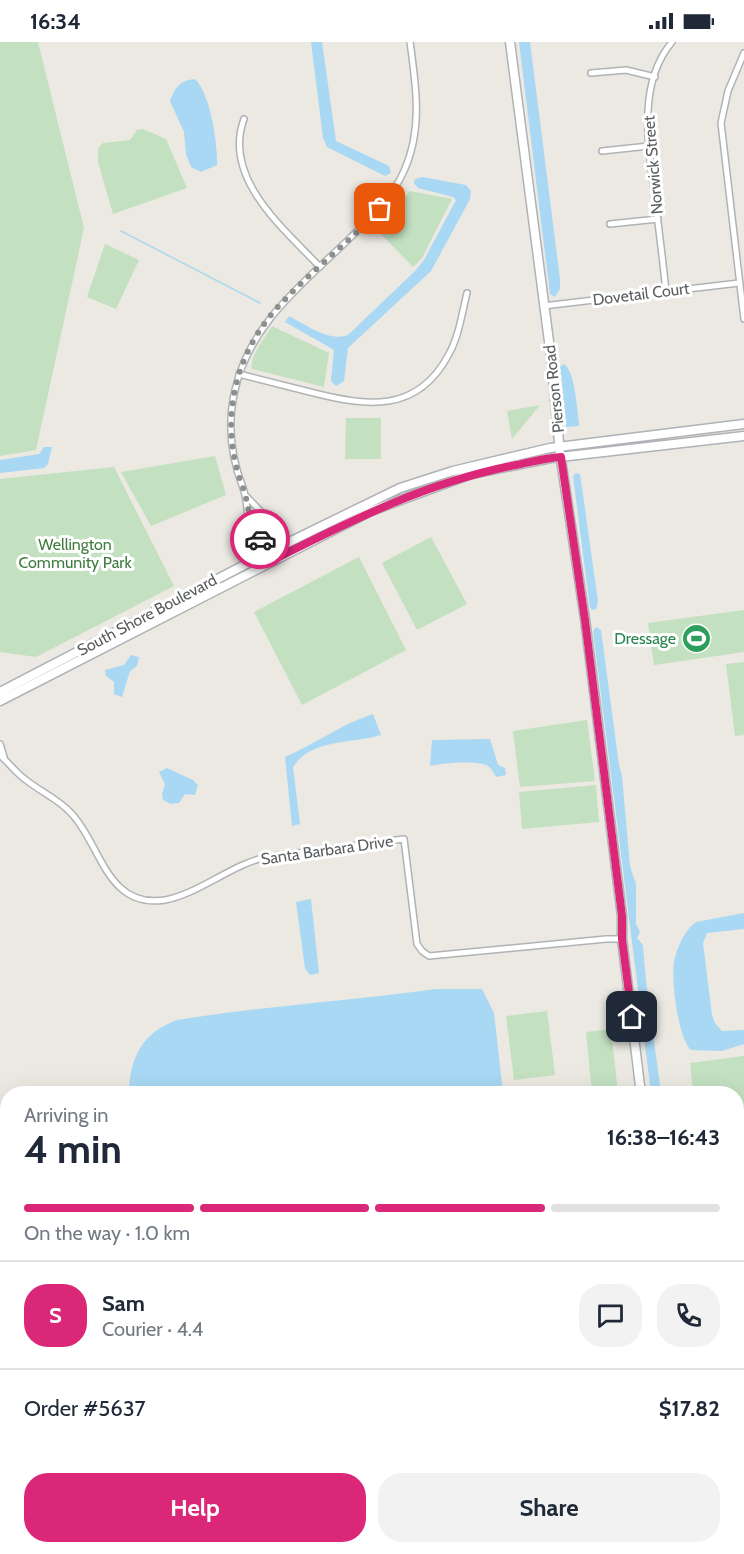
<!DOCTYPE html>
<html lang="en">
<head>
<meta charset="utf-8">
<style>
  :root { --surface:#fff; --page:#f2f2f3; --text:#1f2937; --muted:#747a83; --line:#e0e1e3; --accent:#db2777 }
  body { margin:0; font-family:Cabin,sans-serif; background:var(--page); color:var(--text); height:100vh; display:flex; flex-direction:column; font-size:22px; white-space:nowrap }
  * { box-sizing:border-box; margin:0 }
  p { font-size:20px; color:var(--muted) }
  .icon { flex:none; width:33px; height:33px; fill:none; stroke:currentColor; stroke-width:2; stroke-linecap:round; stroke-linejoin:round }
  .map { position:relative; flex:1; overflow:hidden }
  .side { position:absolute; left:0px; top:1044px; width:744px; height:468px; display:flex; flex-direction:column; background:var(--surface); border-radius:24px 24px 0 0; box-shadow:0 6px 24px #0002 }
  .side>* { flex:none }
  .pin { position:absolute; display:grid; place-items:center; width:51px; height:51px; color:#fff; margin:-26px; border-radius:12px; box-shadow:0 3px 9px #0006 }
  .courier { position:absolute; display:grid; place-items:center; width:60px; height:60px; margin:-30px; border:4px solid #db2777; border-radius:50%; background:#fff; color:#222; box-shadow:0 2px 8px #0007 }
  .overview em { font-style:normal; font-weight:700 }
  .overview div { display:flex; flex-direction:column-reverse }
  .overview { display:flex; align-items:center; justify-content:space-between; height:102px; padding:0 24px }
  h1 { font-size:39px; font-weight:700; line-height:45px }
  .bar { display:grid; grid-template-columns:repeat(4,1fr); gap:9px 6px; align-content:center; height:72px; padding:0 24px }
  .bar i { height:8px; border-radius:4px; background:var(--line) }
  .bar .current { background:var(--accent) }
  .bar p { grid-column:span 4 }
  .line { display:flex; align-items:center; gap:15px; padding:0 24px; border-top:2px solid var(--line) }
  .line div { flex:1 }
  .round { display:grid; place-items:center; flex:none; width:63px; height:63px; border-radius:24px; background:var(--page) }
  .primary-button { display:flex; gap:12px; margin-top:auto; padding:12px 24px }
  .primary-button a { flex:1; height:69px; border-radius:24px; background:var(--accent); color:#fff; font-size:24px; font-weight:700; line-height:69px; text-align:center }
  .primary-button a+a { background:var(--page); color:var(--text) }
  .status { display:flex; justify-content:space-between; align-items:center; height:42px; padding:0 30px; background:var(--surface); direction:ltr }
  .status svg { height:16px; fill:currentColor }
  .map>svg:first-child { display:block }
</style>
</head>
<body>
<div class="status"><b>16:34</b><svg viewBox="0 0 49 12"><path d="M0 12V9h3v3zM5 12V6h3v6zM10 12V3h3v9zM15 12V0h3v12zM26 1h20v11H26zM47 4h2v5h-2z"/></svg></div>
<div class="map">
<svg width="744" height="1512" viewBox="0 0 744 1512">
  <rect width="100%" height="100%" fill="#ebe9e2"/>
  <!-- green -->
  <path fill="#c3e0c1" d="M0 0H38L84 186 36 408 0 414Z
    M143 87 166 97 187 146 113 172 98 120V106L103 101 130 98 137 88Z
    M410 149 452 157 422 216 413 225 377 188Z
    M105 202 139 218 116 267 87 255Z
    M272 284 329 311 324 345 252 327C249 314 266 295 272 284Z
    M540 363 512 397 507 369Z
    M346 376H381V417H345Z
    M215 414 226 453 151 484 121 430Z
    M114 425 174 544 36 615 0 610V437Z
    M431 495 467 562 417 588 382 521Z
    M359 515 406 608 302 663 254 570Z
    M744 568V610L654 623 648 581Z
    M744 620V693L735 694 726 622Z
    M587 678 595 739 520 745 513 689Z
    M596 743 599 780 522 787 519 750Z
    M547 969 555 1033 514 1038 506 974Z
    M611 987 618 1051H592L586 990Z
    M744 1014V1271L737 1272 736 1052 693 1051 690 1021Z"/>
  <!-- water -->
  <path fill="#a9d8f4" d="M311 0H322L336 99 389 124 391 131 385 134 327 105 323 96Z
    M519 0H530L560 237V247L555 255 550 252Z
    M195 37C210 51 218 102 217 123L201 130 191 125 186 112 184 90 170 59C175 46 180 38 195 37Z
    M422 135 466 143 471 149 470 157 431 229 348 306 344 339 336 344 331 339 334 308 285 280 289 274C306 283 329 300 348 293L415 229 424 218 456 158 453 155 418 146 414 141 415 137Z
    M564 322C575 329 577 366 579 381V384L566 385 560 324Z
    M44 405H52L48 422 44 426 0 431V418L39 412Z
    M576 431 580 432 598 559 596 567 593 568 590 566 573 434Z
    M596 585 601 588 619 723 622 734 630 824 636 842V882L640 890 637 896 643 903C646 954 655 1002 661 1051H651L593 589Z
    M131 613 139 615 137 624 130 629 122 655 114 652V640L106 634 105 628 124 623Z
    M373 672 381 693C352 702 312 696 293 725L300 782 292 784 285 715C315 702 342 682 373 672Z
    M490 697 498 723 505 726 506 733 496 735C494 731 492 727 488 724 478 718 442 721 430 724L432 698Z
    M167 726 193 738 198 743 195 753 185 752 179 761 171 762 163 758 162 752 165 742 159 730Z
    M311 857 319 931 310 933 305 926 296 860Z
    M744 871V887L707 891 703 901 712 973 715 981 722 989 744 988V1002L722 1009 691 1008C678 996 671 938 674 921 676 907 685 888 696 880Z
    M436 947H482L494 971 503 1051H129C130 1015 142 991 177 978 263 964 350 959 436 947Z"/>
  <g fill="none" stroke-linecap="round" stroke-linejoin="round">
    <!-- stream -->
    <path stroke="#a9d8f4" stroke-width="1.5" d="M121 189 260 261"/>
    <defs>
      <path id="street" d="M591 31 626 28 655 35
        M244 77C222 136 284 187 320 225
        M602 109 649 104
        M610 182 658 177
        M666 250C663 219 659 188 655 157 649 107 636 43 672 0
        M543 264 739 241
        M744 277 721 81 728 49 744 11
        M239 332C262 338 286 344 310 350 365 364 417 373 449 312 459 294 462 271 467 251
        M246 454 267 476 277 506
        M270 512C264 504 256 495 251 486 246 474 248 459 243 446 231 415 227 382 235 348 250 281 303 242 350 196 371 176 392 156 404 129 423 87 416 44 410 0
        M0 702 4 715
        M0 713C9 721 16 731 26 738 41 750 58 757 71 771 101 802 106 867 165 858 198 852 231 823 266 815L404 797 417 902 422 909 429 914 606 897H622
        M0 1353 8 1352
        M736 1369 744 1364
        M730 1504 731 1512
        M736 1504 737 1512"/>
      <path id="secondary" d="M510 0 551 315 560 411 585 577 622 874V897L641 1052
        M0 650 277 506 400 446 453 429 550 406 744 382
        M0 659 371 469 471 432 551 416 744 394
        M699 1504 700 1512"/>
    </defs>
    <!-- street casing -->
    <use href="#street" stroke="#b0b3b6" stroke-width="8"/>
    <!-- secondary casing -->
    <use href="#secondary" stroke="#afb2b6" stroke-width="11"/>
    <!-- street -->
    <use href="#street" stroke="#fff" stroke-width="5"/>
    <!-- secondary -->
    <use href="#secondary" stroke="#fff" stroke-width="8"/>
  </g>
  <g fill="none" stroke-linecap="round" stroke-linejoin="round">
    <!-- done -->
    <path stroke="#8d8f8e" stroke-width="6" stroke-dasharray="0 10.8" d="M260 497C247 480 250 465 243 446 219 384 232 316 277 266 309 231 347 202 380 167"/>
    <!-- route -->
    <path stroke="#db2777" stroke-width="8" d="M260 497 275 517C354 477 428 440 516 423 531 420 546 416 561 415L585 578 622 874V897L632 975"/>
  </g>
  <!-- icons -->
  <defs>
    <symbol id="stadium-disc" viewBox="-11 -11 22 22"><circle r="9.5" fill="#2e9e5b" stroke="#fff"/><path d="M0-5a6.5 5 0 1 0 0 10a6.5 5 0 1 0 0-10ZM-3.5-1.8h7v3.6h-7Z" fill="#fff"/></symbol>
  </defs>
  <g fill-rule="evenodd">
    <use href="#stadium-disc" x="680" y="580" width="33" height="33"/>
  </g>
  <g text-anchor="middle" dominant-baseline="central" stroke-width="6" stroke-linejoin="round" paint-order="stroke">
    <!-- street labels -->
    <g font-size="16" fill="#5a5e61" stroke="#fff">
      <text transform="translate(653 123) rotate(-95)">Norwick Street</text>
      <text transform="translate(641 252) rotate(-7)">Dovetail Court</text>
      <text transform="translate(554 347) rotate(-96)">Pierson Road</text>
      <text transform="translate(147 573) rotate(-28)">South Shore Boulevard</text>
      <text transform="translate(327 808) rotate(-8)">Santa Barbara Drive</text>
    </g>
    <!-- park labels -->
    <g font-size="16" fill="#3f7d3e" stroke="#fff">
      <text x="75" y="502">Wellington<tspan x="75" dy="18">Community Park</tspan></text>
    </g>
    <!-- leisure labels -->
    <g font-size="16" fill="#27864d" stroke="#fff" text-anchor="end">
      <text x="676" y="596">Dressage</text>
    </g>
  </g>
</svg>
<div class="pin" style="left:380px;top:167px;background:#ea580c"><svg class="icon" aria-label="bag" viewBox="0 0 24 24"><path d="M5 8h14l-1 12H6zM9 8a3 3 0 0 1 6 0"/></svg></div>
<div class="pin" style="left:632px;top:975px;background:#1f2937"><svg class="icon" aria-label="home" viewBox="0 0 24 24"><path d="M3 11l9-7 9 7M6 9v11h12V9"/></svg></div>
<div class="courier" style="left:260px;top:497px"><svg class="icon" aria-label="car" viewBox="0 0 24 24"><path d="M5 17H2v-5l4-1 3-4h7l3 4 3 1v5h-3M9 17h6M6 11h13"/><circle cx="7" cy="17" r="2"/><circle cx="17" cy="17" r="2"/></svg></div>
<section class="side">
<div class="overview"><div><h1>4 min</h1><p>Arriving in</p></div><em>16:38–16:43</em></div>
<div class="bar"><i class="current"></i><i class="current"></i><i class="current"></i><i></i><p>On the way · 1.0 km</p></div>
<div class="line" style="height:108px"><b class="round" style="background:var(--accent);color:#fff">S</b><div><b>Sam</b><p>Courier · 4.4</p></div><a class="round"><svg class="icon" aria-label="chat" viewBox="0 0 24 24"><path d="M4 5h16v11H9l-5 4z"/></svg></a><a class="round"><svg class="icon" aria-label="phone" viewBox="0 0 24 24"><path d="M5 4h4l2 5-3 2q2 4 5 5l2-3 5 2v4C11 20 4 13 5 4z"/></svg></a></div>
<div class="line" style="height:78px"><div>Order #5637</div><b>$17.82</b></div>
<div class="primary-button"><a>Help</a><a>Share</a></div>
</section>
</div>
</body>
</html>
